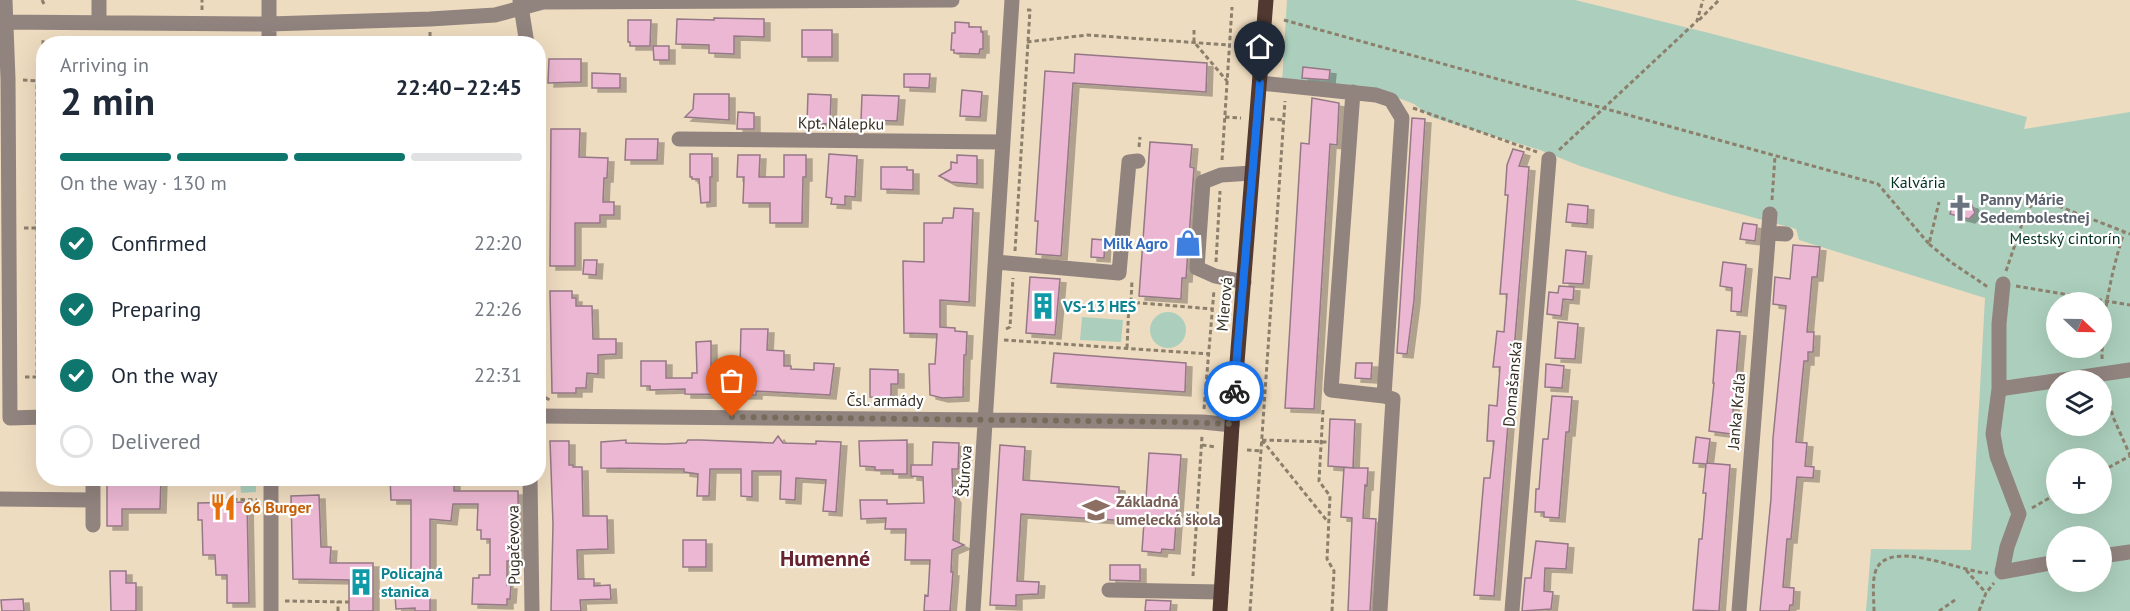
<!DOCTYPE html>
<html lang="en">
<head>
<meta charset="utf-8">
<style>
  :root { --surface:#fff; --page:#f2f2f3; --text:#1f2937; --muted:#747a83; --line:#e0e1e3; --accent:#0f766e }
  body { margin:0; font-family:"PT Sans",sans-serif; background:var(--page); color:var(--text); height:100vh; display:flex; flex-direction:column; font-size:22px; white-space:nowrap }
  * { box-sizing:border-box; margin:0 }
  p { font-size:20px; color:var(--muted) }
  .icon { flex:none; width:33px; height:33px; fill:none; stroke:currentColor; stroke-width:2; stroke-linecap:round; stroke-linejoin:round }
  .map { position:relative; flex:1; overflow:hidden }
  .sheet { position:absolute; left:36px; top:36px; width:510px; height:450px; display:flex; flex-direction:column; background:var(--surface); border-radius:24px; box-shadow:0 6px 24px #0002 }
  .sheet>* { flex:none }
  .needle { width:39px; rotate:112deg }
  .buttons { position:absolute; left:2046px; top:292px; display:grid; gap:12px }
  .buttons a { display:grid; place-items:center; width:66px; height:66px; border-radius:50%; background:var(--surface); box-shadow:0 6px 24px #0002; font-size:30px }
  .pin { position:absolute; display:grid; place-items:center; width:51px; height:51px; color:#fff; margin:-62px -26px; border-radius:50% 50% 50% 0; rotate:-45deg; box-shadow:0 0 6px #0007 }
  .pin .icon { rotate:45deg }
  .courier { position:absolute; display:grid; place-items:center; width:60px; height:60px; margin:-30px; border:4px solid #1a73e8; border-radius:50%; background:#fff; color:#222; box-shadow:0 2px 8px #0007 }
  .summary em { font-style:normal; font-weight:600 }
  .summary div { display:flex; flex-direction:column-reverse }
  .summary { display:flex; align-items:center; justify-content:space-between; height:102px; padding:0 24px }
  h1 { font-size:39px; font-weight:600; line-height:45px }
  .bar { display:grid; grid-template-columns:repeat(4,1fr); gap:9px 6px; align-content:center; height:72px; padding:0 24px }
  .bar i { height:8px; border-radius:4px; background:var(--line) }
  .bar .selected { background:var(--accent) }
  .bar p { grid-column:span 4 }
  ol { padding:0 24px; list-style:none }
  li { display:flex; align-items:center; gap:18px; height:66px }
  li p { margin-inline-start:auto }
  li .icon { padding:6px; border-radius:50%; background:var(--accent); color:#fff; stroke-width:4 }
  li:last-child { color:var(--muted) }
  li i { width:33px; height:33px; border:3px solid var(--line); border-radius:50% }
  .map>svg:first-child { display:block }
</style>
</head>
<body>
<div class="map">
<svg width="2130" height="611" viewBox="0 0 2130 611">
  <defs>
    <filter id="shadow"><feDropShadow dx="6" dy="4" stdDeviation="0" flood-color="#0004"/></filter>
  </defs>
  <rect width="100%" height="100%" fill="#eedcc0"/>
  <!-- green -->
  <path fill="#accfbd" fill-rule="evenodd" d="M1287 0H1575L1709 33 2027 117 2024 129 2130 112V611H1866L1871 549 1971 550 1985 298 1799 240 1796 229 1671 195 1580 166 1540 150 1431 117 1414 104 1375 89 1282 82ZM2056 303H2102V348H2056ZM2056 381H2102V426H2056ZM2056 459H2102V504H2056ZM2056 537H2102V582H2056Z
    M1150 330a18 18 0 1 1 36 0a18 18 0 1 1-36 0Z
    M1082 317 1123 320 1121 342 1080 340Z
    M240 480H256V492L241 493Z"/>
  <!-- building -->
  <path fill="#ecb7d2" stroke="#957886" stroke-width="1.5" filter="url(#shadow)" d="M714 18 764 19V37L734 36V54L709 53V45L676 44 677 19 714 20Z
    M628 20H651L650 46H630V42H628Z
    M955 22 969 23V27H981V32H983V49H980L979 54 954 53V50H951L952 33H955Z
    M802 30H832V57H802Z
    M653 46H669V60H654Z
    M1075 54 1207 63 1206 92 1073 83 1061 256 1036 254 1038 221H1035L1045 71 1074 73Z
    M549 59H581V82L548 83Z
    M1303 67 1330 70 1329 80 1302 78Z
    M592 73 620 74V88H592Z
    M904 74H930L929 88 904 87Z
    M962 90 982 92 980 117 960 116Z
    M694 94H729V120L685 117 693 109Z
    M808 94 831 95 830 124 807 123Z
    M862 95 899 96 897 121 861 120Z
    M1312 98 1339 103 1337 145 1330 144 1314 409 1285 408 1301 143 1309 144Z
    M738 112 754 113V129H737Z
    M1412 118 1425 119 1414 300 1407 354 1397 353Z
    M551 129H580L579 157 608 158 607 178H604L603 202H614V215H600V223H575V266H550Z
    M626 139H658L657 160H625Z
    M1150 142 1192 145 1190 167 1194 168 1186 278H1182L1181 299 1139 296Z
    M1513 149 1524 152 1519 166 1529 167 1494 596 1474 595 1484 478H1490L1494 441H1487L1489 405 1497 406 1500 367H1493L1497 331 1504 332 1507 294H1500L1508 195H1505L1507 165Z
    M690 154H712V177H710V202L701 203 699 179H692V177H690Z
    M829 154 857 156 855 197 845 196V205L831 204 832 198 826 197Z
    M738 155H760L759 177H784V155H806V177H803L802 223H770V203H743L744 177H737Z
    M957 155 977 156V184L951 182 939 176 951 169V162L957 163Z
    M881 167H907V170H913V190L881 189Z
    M1954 200 1972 205 1975 213 1969 219 1950 214Z
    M1568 204 1588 206 1587 224 1566 222Z
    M954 208 973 209 969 302 940 300V327L955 328V331L967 332 966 355H964L963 397 942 398 930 395 929 364H935L937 334 904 333 903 261 924 262V223H942L943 218H953Z
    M1743 223 1757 225 1755 241 1740 239Z
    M1092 239 1105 240 1104 258 1091 257Z
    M1793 245 1820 247 1817 277H1812L1807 332H1814L1813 352H1808V361H1804L1796 442 1807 443 1805 466 1814 467 1813 478 1797 477 1791 539H1787L1783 587 1794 588 1793 605H1790L1789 611H1760L1771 499 1773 438 1786 306 1773 304 1775 277 1790 279Z
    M1566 250 1586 252 1583 284 1563 283Z
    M584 260H597L596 275 583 274Z
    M1723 262 1746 265 1741 312 1731 311 1732 288 1720 286Z
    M1030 277 1060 279 1055 335 1026 333Z
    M1559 286 1574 287 1573 300 1563 299 1561 316 1547 314 1549 292 1558 293Z
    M550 291H572V298H576V306H592L593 339H616V354L598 355V374L587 373 586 388H576V393H552Z
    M1558 322 1578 324 1575 359 1555 358Z
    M741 329H768L767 350 784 351V366H791V369L814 370V363L834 364 830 395 756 391V395L685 394V389L650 390V386H641V361H666V378H692V373H697L696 342 711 341V366L740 367Z
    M1717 330 1740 332 1731 434 1709 431 1714 383H1713Z
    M1054 353 1186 363 1185 392 1051 383Z
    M1356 363H1372L1371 379 1355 378Z
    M1546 364 1564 366 1562 388 1545 387Z
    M870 369 898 370V384H891V398L870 397Z
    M1552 396 1572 397 1569 432H1566L1559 518 1544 517V512H1535L1536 489H1539L1543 439H1548Z
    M1330 419 1355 420 1353 468H1368L1367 486 1365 485 1363 518 1376 519 1370 611H1348L1352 518 1341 517 1344 467 1353 468 1328 466Z
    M778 436 783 443 816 444V441L841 442 836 512 823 511 826 480 796 478 795 500 780 499 781 471H752V497L741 496V469H710L709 496H697L698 474 684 472V469L601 468V442L626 440V443L665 444 686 443 688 440H701L773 443Z
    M1696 437 1710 439 1707 463 1730 465 1719 611 1693 610 1699 539H1702L1706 493H1703L1706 464 1693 463Z
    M907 440V474H893V470H875V467L860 466 859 441Z
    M550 441H569V465H573V467H582L583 516H607L608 549 577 550 578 579H594V586L610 585 611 599 580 600 581 611H551L553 524Z
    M933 442 959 443 958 469H952L953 496 955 499 953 540 964 545 952 550 951 572H953L950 611H924L925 595 928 596 930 560H905L906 529H885L886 518 861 519 860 500H887V504L924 503 923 477 911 476V465H932Z
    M1000 445 1025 447 1023 480 1119 487V497L1146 499 1149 453 1181 455 1174 550 1162 549 1161 553 1142 551 1144 522 1021 514 1017 581 1039 582 1038 594 1016 595V606L990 605Z
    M107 478H161L160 509H122V526H107Z
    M390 478 454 480V491H518L519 561H507V585H511L510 599H507V605L472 604 473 578H479V575H490V539H481V530H477L478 504H453L451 521 430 519V571H411V500H391Z
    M319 495 321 547H331L330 563H373V611H349V580L293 579 291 496Z
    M247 502 249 603H227V575H216L215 555H203L202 520H198V503Z
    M683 540H706V567H683Z
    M1536 541 1568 544 1566 569 1545 568 1544 591 1553 592 1551 609 1522 611 1525 578H1531Z
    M1110 565H1140V581L1110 580Z
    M110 571H126V583H136V611H111Z
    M416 594 417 596H430V611H415V608L396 609 395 595Z
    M23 599 24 611H2L1 600Z
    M1146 600 1171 601 1170 611H1145Z"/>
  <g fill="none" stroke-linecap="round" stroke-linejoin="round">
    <!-- path -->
    <path stroke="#8c806d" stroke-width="3" stroke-dasharray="4.5 3" stroke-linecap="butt" d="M42 0 45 6
      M202 10V0
      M1284 20 1878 184 1929 244 1939 202
      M1699 20 1719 0
      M1194 30V42L1227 81
      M1027 42 1087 35 1229 45
      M430 44V32
      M23 80 37 81
      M1413 108 1537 152
      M1225 117 1241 118
      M1270 119 1283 120
      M1139 147 1140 137
      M1559 150 1697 21 1703 0
      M1222 160 1232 7
      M1772 200 1775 156
      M24 228H37
      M1929 244 1952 263 1988 287
      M1015 251 1030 10H1025
      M1216 262 1220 191
      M2006 271 2022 224 2035 197 2130 234
      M2016 286 2130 305
      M1131 302 1132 280
      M1006 329 1010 327 1013 278
      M1004 340 1209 354
      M1127 348 1129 302 1212 309
      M2102 359C2102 315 2111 274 2124 232
      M25 377H37V81L43 53V38
      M538 385 544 397 552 401
      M2106 389 2113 417 2130 455
      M1204 409 1214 290
      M1323 410 1319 481 1330 496 1327 559 1334 571 1332 611
      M538 437 542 430
      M1262 440 1328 522
      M1262 440 1327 442
      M1202 445 1216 447
      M1247 450 1262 451
      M2102 471 2130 456
      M222 503V499L257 500
      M2032 508 2056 494
      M1966 570 1986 593
      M1193 576 1202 436
      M285 601 349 602
      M338 611V601
      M1250 611 1285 101
      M1874 611C1874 599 1872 584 1875 573 1885 535 1963 573 1988 573
      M1939 611 1955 600
      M1979 611 1986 593 1994 583"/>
    <!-- minor -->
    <path stroke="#91837e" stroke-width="15" d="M5 0 8 79 10 418 44 417
      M269 0V44
      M520 0 527 44
      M0 22 269 24 430 19 495 15 543 2 952 0
      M99 23V0
      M1260 83 1376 95 1391 100 1402 118 1384 396
      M1353 92 1331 390 1384 396 1393 399 1380 611
      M679 139 1003 142
      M1769 233 1786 234
      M996 262 1119 273 1129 162 1138 161
      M1244 282 1215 276 1197 268 1203 182 1221 175 1252 173
      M1999 389V324L2003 284
      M538 416 1203 422 1232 425
      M271 478V611
      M530 478 532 611
      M0 499 93 500
      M93 525V478
      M2102 556 2130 552
      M2056 562 2002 572 2007 547 2019 514 1997 456 1993 434 1999 389 2130 370
      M1109 590 1221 592
      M973 611 1012 0
      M1512 611 1549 159
      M1739 611 1770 214"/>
    <!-- major -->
    <path stroke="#513932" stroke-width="15" d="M1220 611 1232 425 1266 0"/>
  </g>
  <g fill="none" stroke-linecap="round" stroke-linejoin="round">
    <!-- done -->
    <path stroke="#766c5b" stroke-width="6" stroke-dasharray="0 10.8" d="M732 417 1181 422 1232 424 1234 391"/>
    <!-- route -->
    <path stroke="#1a73e8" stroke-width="8" d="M1234 391 1260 83"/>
  </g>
  <!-- icons -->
  <defs>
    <symbol id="church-bare" viewBox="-9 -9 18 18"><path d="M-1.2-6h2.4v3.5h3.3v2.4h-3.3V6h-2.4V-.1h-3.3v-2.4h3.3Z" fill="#6b7280" stroke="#fff" stroke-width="2.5" paint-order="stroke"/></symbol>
    <symbol id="shop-bare" viewBox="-9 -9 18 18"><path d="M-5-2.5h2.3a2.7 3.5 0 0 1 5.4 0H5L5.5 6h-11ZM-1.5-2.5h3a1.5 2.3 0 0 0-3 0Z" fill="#3f7fe0" stroke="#fff" stroke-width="2.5" paint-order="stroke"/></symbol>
    <symbol id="building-bare" viewBox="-9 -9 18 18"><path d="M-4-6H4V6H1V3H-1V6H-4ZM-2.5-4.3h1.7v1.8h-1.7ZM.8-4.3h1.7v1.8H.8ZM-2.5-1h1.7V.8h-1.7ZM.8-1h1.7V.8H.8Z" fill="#0f9aa8" stroke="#fff" stroke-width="2.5" paint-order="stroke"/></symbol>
    <symbol id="restaurant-bare" viewBox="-9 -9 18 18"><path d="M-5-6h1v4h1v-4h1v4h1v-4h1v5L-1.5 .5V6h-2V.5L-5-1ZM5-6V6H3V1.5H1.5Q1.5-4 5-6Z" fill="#e8710a" stroke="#fff" stroke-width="2.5" paint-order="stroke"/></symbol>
    <symbol id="school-bare" viewBox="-9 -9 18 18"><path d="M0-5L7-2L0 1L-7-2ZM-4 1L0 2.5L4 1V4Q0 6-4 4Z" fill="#8d6e63" stroke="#fff" stroke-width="2.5" paint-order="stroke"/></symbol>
  </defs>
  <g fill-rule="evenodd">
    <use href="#church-bare" x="1941" y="189" width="38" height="38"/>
    <use href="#shop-bare" x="1169" y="224" width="38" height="38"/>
    <use href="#building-bare" x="1024" y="287" width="38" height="38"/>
    <use href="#restaurant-bare" x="204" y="488" width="38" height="38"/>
    <use href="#school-bare" x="1077" y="491" width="38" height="38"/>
    <use href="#building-bare" x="342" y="563" width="38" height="38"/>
  </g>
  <g text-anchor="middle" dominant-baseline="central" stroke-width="4.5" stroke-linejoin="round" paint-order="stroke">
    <!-- street labels -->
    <g font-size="16" fill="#362f24" stroke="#fff">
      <text transform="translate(841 123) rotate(1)">Kpt. Nálepku</text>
      <text transform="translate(1224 304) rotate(-85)">Mierová</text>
      <text transform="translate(1512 384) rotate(-85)">Domašanská</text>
      <text x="885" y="400">Čsl. armády</text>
      <text transform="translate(1736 411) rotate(-85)">Janka Kráľa</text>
      <text transform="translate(964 471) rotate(-86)">Štúrova</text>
      <text transform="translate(513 545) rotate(-91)">Pugačevova</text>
    </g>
    <!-- park labels -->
    <g font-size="16" fill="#003221" stroke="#fff">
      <text x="1918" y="182">Kalvária</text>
      <text x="2065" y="238">Mestský cintorín</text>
    </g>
    <!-- worship labels -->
    <g font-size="16" font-weight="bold" fill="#5b616d" stroke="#fff" text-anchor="start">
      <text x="1980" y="199">Panny Márie<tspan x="1980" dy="18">Sedembolestnej</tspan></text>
    </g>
    <!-- shop labels -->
    <g font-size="16" font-weight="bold" fill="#366cbe" stroke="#fff" text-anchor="end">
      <text x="1168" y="243">Milk Agro</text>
    </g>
    <!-- culture labels -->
    <g font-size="16" font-weight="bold" fill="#0d838f" stroke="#fff" text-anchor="start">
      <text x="1063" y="306">VS-13 HES</text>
      <text x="381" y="573">Policajná<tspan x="381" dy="18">stanica</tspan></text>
    </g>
    <!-- education labels -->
    <g font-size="16" font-weight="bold" fill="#785e54" stroke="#fff" text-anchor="start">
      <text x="1116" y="501">Základná<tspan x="1116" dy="18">umelecká škola</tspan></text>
    </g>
    <!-- food labels -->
    <g font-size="16" font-weight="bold" fill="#c56008" stroke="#fff" text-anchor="start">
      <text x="243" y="507">66 Burger</text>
    </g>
    <!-- district labels -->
    <g font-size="22" font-weight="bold" fill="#68232e" stroke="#fff">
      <text x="825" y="558">Humenné</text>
    </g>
  </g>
</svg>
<div class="buttons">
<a><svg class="needle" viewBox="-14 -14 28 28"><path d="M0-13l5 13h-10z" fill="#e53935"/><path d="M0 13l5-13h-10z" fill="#747a83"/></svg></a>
<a><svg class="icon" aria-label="layers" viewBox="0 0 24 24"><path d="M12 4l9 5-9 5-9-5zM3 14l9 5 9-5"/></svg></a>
<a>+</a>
<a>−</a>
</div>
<div class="pin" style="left:732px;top:417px;background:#ea580c"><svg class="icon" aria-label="bag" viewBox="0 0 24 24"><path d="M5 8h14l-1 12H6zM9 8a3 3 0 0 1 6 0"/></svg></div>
<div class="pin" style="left:1260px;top:83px;background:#1f2937"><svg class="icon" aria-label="home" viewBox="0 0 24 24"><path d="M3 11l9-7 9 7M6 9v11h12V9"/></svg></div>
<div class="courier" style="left:1234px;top:391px"><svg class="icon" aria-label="bike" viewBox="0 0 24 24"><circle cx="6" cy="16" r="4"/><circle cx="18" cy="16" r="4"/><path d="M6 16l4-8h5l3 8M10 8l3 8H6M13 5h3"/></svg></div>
<section class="sheet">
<div class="summary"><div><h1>2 min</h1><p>Arriving in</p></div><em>22:40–22:45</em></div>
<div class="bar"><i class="selected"></i><i class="selected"></i><i class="selected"></i><i></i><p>On the way · 130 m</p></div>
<ol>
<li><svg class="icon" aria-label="check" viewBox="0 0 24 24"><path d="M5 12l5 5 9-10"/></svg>Confirmed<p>22:20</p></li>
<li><svg class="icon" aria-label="check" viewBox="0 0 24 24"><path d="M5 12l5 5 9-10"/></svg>Preparing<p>22:26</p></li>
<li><svg class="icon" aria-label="check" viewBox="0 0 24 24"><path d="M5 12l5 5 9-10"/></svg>On the way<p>22:31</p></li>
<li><i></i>Delivered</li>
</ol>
</section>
</div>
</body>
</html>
